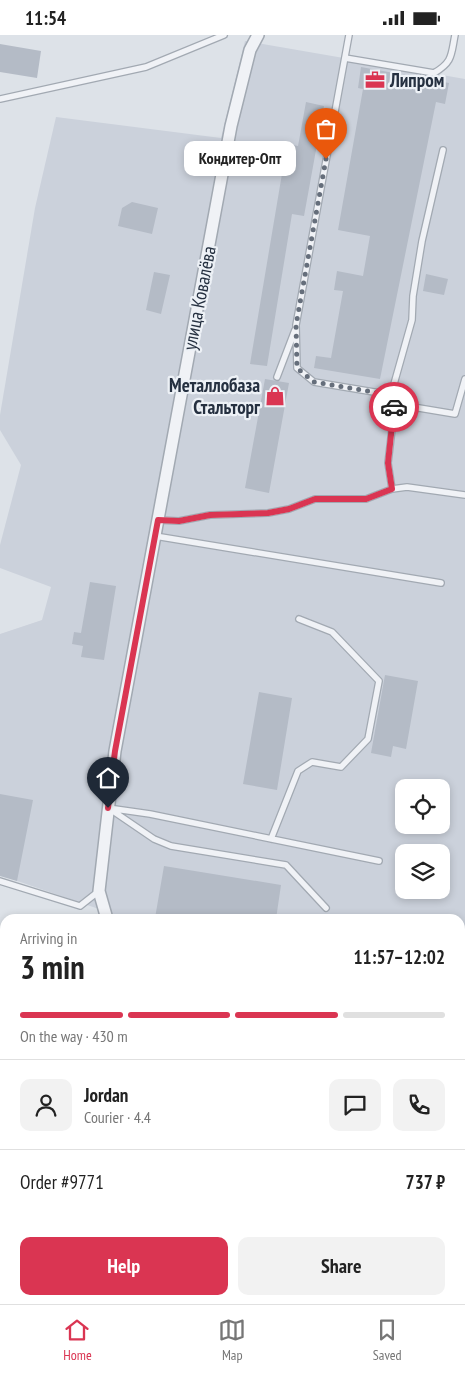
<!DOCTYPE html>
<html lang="en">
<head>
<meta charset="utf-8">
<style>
  :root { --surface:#fff; --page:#f2f2f2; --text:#222; --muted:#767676; --line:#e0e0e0; --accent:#da3552 }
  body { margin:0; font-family:"PT Sans Narrow",sans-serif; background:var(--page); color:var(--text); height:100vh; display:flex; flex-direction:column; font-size:19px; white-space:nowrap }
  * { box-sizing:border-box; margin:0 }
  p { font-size:16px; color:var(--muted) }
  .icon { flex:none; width:28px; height:28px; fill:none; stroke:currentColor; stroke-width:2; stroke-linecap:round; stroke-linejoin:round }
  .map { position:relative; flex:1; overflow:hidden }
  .side { position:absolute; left:0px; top:879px; width:465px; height:391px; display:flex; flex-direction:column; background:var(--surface); border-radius:15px 15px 0 0; box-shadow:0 2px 8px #0003 }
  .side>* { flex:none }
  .buttons { position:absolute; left:395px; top:744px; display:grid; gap:10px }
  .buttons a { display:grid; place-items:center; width:55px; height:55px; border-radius:10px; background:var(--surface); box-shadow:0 2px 8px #0003; font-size:25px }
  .pin { position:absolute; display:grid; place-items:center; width:42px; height:42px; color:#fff; margin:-51px -21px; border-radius:50% 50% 50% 0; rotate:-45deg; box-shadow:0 0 5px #0007 }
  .pin .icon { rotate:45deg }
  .courier { position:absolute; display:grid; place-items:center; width:50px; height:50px; margin:-25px; border:4px solid #da3552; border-radius:50%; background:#fff; color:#222; box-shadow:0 1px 6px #0007 }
  .bubble { position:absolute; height:35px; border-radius:10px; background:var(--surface); box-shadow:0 2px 8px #0003; font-size:16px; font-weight:600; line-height:35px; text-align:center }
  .summary em { font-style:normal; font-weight:600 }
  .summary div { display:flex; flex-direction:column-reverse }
  .summary { display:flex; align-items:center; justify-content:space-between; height:85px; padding:0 20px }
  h1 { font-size:32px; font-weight:600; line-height:38px }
  .bar { display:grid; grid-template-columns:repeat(4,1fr); gap:8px 5px; align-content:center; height:60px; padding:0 20px }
  .bar i { height:6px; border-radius:4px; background:var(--line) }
  .bar .selected { background:var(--accent) }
  .bar p { grid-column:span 4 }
  .line { display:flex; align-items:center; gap:12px; padding:0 20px; border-top:1px solid var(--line) }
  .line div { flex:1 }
  .round { display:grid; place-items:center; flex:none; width:52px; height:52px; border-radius:10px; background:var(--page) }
  .button { display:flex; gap:10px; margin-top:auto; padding:10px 20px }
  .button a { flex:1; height:58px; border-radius:10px; background:var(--accent); color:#fff; font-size:20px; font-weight:600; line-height:58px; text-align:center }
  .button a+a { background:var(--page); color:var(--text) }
  .status { display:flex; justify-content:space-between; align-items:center; height:35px; padding:0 25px; background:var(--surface); direction:ltr }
  .status svg { height:14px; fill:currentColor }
  .tab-bar { display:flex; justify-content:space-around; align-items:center; height:70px; border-top:1px solid var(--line); background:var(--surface); font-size:14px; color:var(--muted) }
  .tab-bar a { display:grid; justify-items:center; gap:2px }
  .tab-bar .selected { color:var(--accent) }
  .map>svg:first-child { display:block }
</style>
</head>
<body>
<div class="status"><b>11:54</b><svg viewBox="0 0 49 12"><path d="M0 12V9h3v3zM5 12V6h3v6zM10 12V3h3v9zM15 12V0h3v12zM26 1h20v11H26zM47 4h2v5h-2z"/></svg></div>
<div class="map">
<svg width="465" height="1269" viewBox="0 0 465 1269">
  <rect width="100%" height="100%" fill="#dde2e8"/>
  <!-- built -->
  <path fill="#cbd1db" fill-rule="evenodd" d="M245 6 465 44V974L460 973V884H128L0 840V599L42 585 51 552 0 533V510L21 430 0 395V380L35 173 56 82 221 103ZM404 752H441V790H404ZM404 818H441V855H404Z
    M0 1033 5 1034V1265H460V1182L465 1183V1269H0Z"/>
  <!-- building -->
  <path fill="#b4bbc6" d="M0 9 41 16 37 43 0 37Z
    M361 32 449 48 445 69 436 67 380 344 314 333 316 321 331 323 343 256 334 255 337 236 363 241 370 201 338 195 363 54 358 53Z
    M306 67 324 71 304 181 292 179 267 331 250 329 287 109 298 111Z
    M132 167 158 173 152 199 118 191 122 173Z
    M154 237 170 240 161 279 146 275Z
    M426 239 448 244 444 260 423 256Z
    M265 344 289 348 269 458 245 453Z
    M90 547 116 551 104 625 81 622 83 611 72 609 74 597 81 598Z
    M385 640 418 646 406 714 393 711 391 722 371 718Z
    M259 657 292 663 277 755 243 749Z
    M0 759 33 765 17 846 0 841Z
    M164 831 281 850 276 884 155 883Z"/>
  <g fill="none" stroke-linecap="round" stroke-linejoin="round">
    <defs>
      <path id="lane" d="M349 0 296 290 297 333 314 347 386 359 395 369 388 428 392 454
        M345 23 434 38C453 27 451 20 455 0
        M0 64 146 32 224 0
        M277 342 295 295
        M386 359 394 349 412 285 413 261 422 206 443 115
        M395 369 455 379 465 344
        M158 485 179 486 210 480 268 478 289 474 315 464H366L392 454 407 452 465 460
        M155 501 441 548
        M108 773 150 779 379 826
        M110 774 154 804 171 811 286 830 326 873
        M271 804 298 736 312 727 341 732 368 704 379 646 332 597 299 584
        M0 846 80 871 99 856
        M460 984 465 985
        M0 1139 5 1140
        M460 1193 465 1194"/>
      <path id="street" d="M107 884 99 856 115 716 231 91 250 15 258 0"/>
    </defs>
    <!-- lane casing -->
    <use href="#lane" stroke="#a2a9b2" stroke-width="8"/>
    <!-- street casing -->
    <use href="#street" stroke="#a2a9b2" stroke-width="14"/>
    <!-- lane -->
    <use href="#lane" stroke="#f0f2f6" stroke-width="5.5"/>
    <!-- street -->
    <use href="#street" stroke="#f0f2f6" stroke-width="11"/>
    <!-- rail -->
    <path stroke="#758193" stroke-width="3" stroke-dasharray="2.5 5" stroke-linecap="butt" d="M0 946 5 947
      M0 966 5 967
      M0 984 5 985
      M0 995 5 997
      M0 1011H5
      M460 1051H465
      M460 1076 465 1077
      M460 1132 465 1133
      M0 1226 5 1228
      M128 1265 141 1269
      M240 1266 248 1269"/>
  </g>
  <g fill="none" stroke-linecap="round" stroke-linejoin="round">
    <!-- done -->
    <path stroke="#656e7b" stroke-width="5" stroke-dasharray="0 9" d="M326 124 296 290 297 333 314 347 386 359 395 369 394 372"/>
    <!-- route -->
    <path stroke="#da3552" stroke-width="6" d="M108 773 115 716 158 485 179 486 210 480 268 478 289 474 315 464H366L392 454 388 428 394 372"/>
  </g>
  <!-- icons -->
  <defs>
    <symbol id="office-bare" viewBox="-9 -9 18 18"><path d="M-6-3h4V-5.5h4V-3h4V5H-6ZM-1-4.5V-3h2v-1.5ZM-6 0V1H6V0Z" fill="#da3552" stroke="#edf1f6" stroke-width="2.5" paint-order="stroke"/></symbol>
    <symbol id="shop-bare" viewBox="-9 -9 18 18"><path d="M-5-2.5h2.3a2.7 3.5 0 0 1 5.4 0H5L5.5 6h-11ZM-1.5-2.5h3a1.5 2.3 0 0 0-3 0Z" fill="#da3552" stroke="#edf1f6" stroke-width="2.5" paint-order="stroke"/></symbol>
  </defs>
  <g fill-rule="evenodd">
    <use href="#office-bare" x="361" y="31" width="28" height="28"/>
    <use href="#shop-bare" x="261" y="347" width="28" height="28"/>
  </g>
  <g text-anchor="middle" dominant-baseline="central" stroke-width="4.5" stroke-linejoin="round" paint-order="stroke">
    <!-- poi labels -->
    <g font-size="19" font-weight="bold" fill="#253040" stroke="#edf1f6" text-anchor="start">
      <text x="390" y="45">Липром</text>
      <text x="260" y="350" text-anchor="end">Металлобаза<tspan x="260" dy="22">Стальторг</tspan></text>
    </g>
    <!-- street labels -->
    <g font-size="19" fill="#253040" stroke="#edf1f6">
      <text transform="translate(199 263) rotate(-79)">улица Ковалёва</text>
    </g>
  </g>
</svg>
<div class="buttons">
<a><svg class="icon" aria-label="locate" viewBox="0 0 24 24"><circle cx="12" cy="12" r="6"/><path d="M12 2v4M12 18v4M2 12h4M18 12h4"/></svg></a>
<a><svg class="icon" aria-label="layers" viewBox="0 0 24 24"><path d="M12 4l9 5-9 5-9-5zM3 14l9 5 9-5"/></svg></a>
</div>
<div class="pin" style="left:326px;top:124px;background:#ea580c"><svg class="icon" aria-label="bag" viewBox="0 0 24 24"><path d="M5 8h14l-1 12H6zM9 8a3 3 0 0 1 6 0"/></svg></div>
<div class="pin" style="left:108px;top:773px;background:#1f2937"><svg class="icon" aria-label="home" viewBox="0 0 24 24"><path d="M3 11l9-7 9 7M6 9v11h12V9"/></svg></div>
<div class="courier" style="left:394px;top:372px"><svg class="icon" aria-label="car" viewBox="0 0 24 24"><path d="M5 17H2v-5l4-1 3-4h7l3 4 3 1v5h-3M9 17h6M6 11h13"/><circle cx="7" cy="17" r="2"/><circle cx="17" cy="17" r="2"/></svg></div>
<div class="bubble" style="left:184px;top:106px;width:112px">Кондитер-Опт</div>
<section class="side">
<div class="summary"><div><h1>3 min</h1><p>Arriving in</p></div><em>11:57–12:02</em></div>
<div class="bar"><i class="selected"></i><i class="selected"></i><i class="selected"></i><i></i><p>On the way · 430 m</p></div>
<div class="line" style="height:90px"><a class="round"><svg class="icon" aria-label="person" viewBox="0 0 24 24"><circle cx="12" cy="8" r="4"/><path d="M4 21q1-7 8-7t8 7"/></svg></a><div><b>Jordan</b><p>Courier · 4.4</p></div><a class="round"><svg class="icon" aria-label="chat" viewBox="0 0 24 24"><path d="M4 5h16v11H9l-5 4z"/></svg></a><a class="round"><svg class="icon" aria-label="phone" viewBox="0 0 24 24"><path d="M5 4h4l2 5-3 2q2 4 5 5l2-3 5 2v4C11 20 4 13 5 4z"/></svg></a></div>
<div class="line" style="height:65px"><div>Order #9771</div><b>737 ₽</b></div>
<div class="button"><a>Help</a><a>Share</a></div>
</section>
</div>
<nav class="tab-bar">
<a class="selected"><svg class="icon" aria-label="home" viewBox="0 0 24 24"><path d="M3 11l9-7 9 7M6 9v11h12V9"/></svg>Home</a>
<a><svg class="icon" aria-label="map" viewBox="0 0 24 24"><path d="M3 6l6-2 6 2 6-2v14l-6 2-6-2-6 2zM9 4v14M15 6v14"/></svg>Map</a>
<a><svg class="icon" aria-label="saved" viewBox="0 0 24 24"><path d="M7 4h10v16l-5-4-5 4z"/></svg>Saved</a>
</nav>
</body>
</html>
